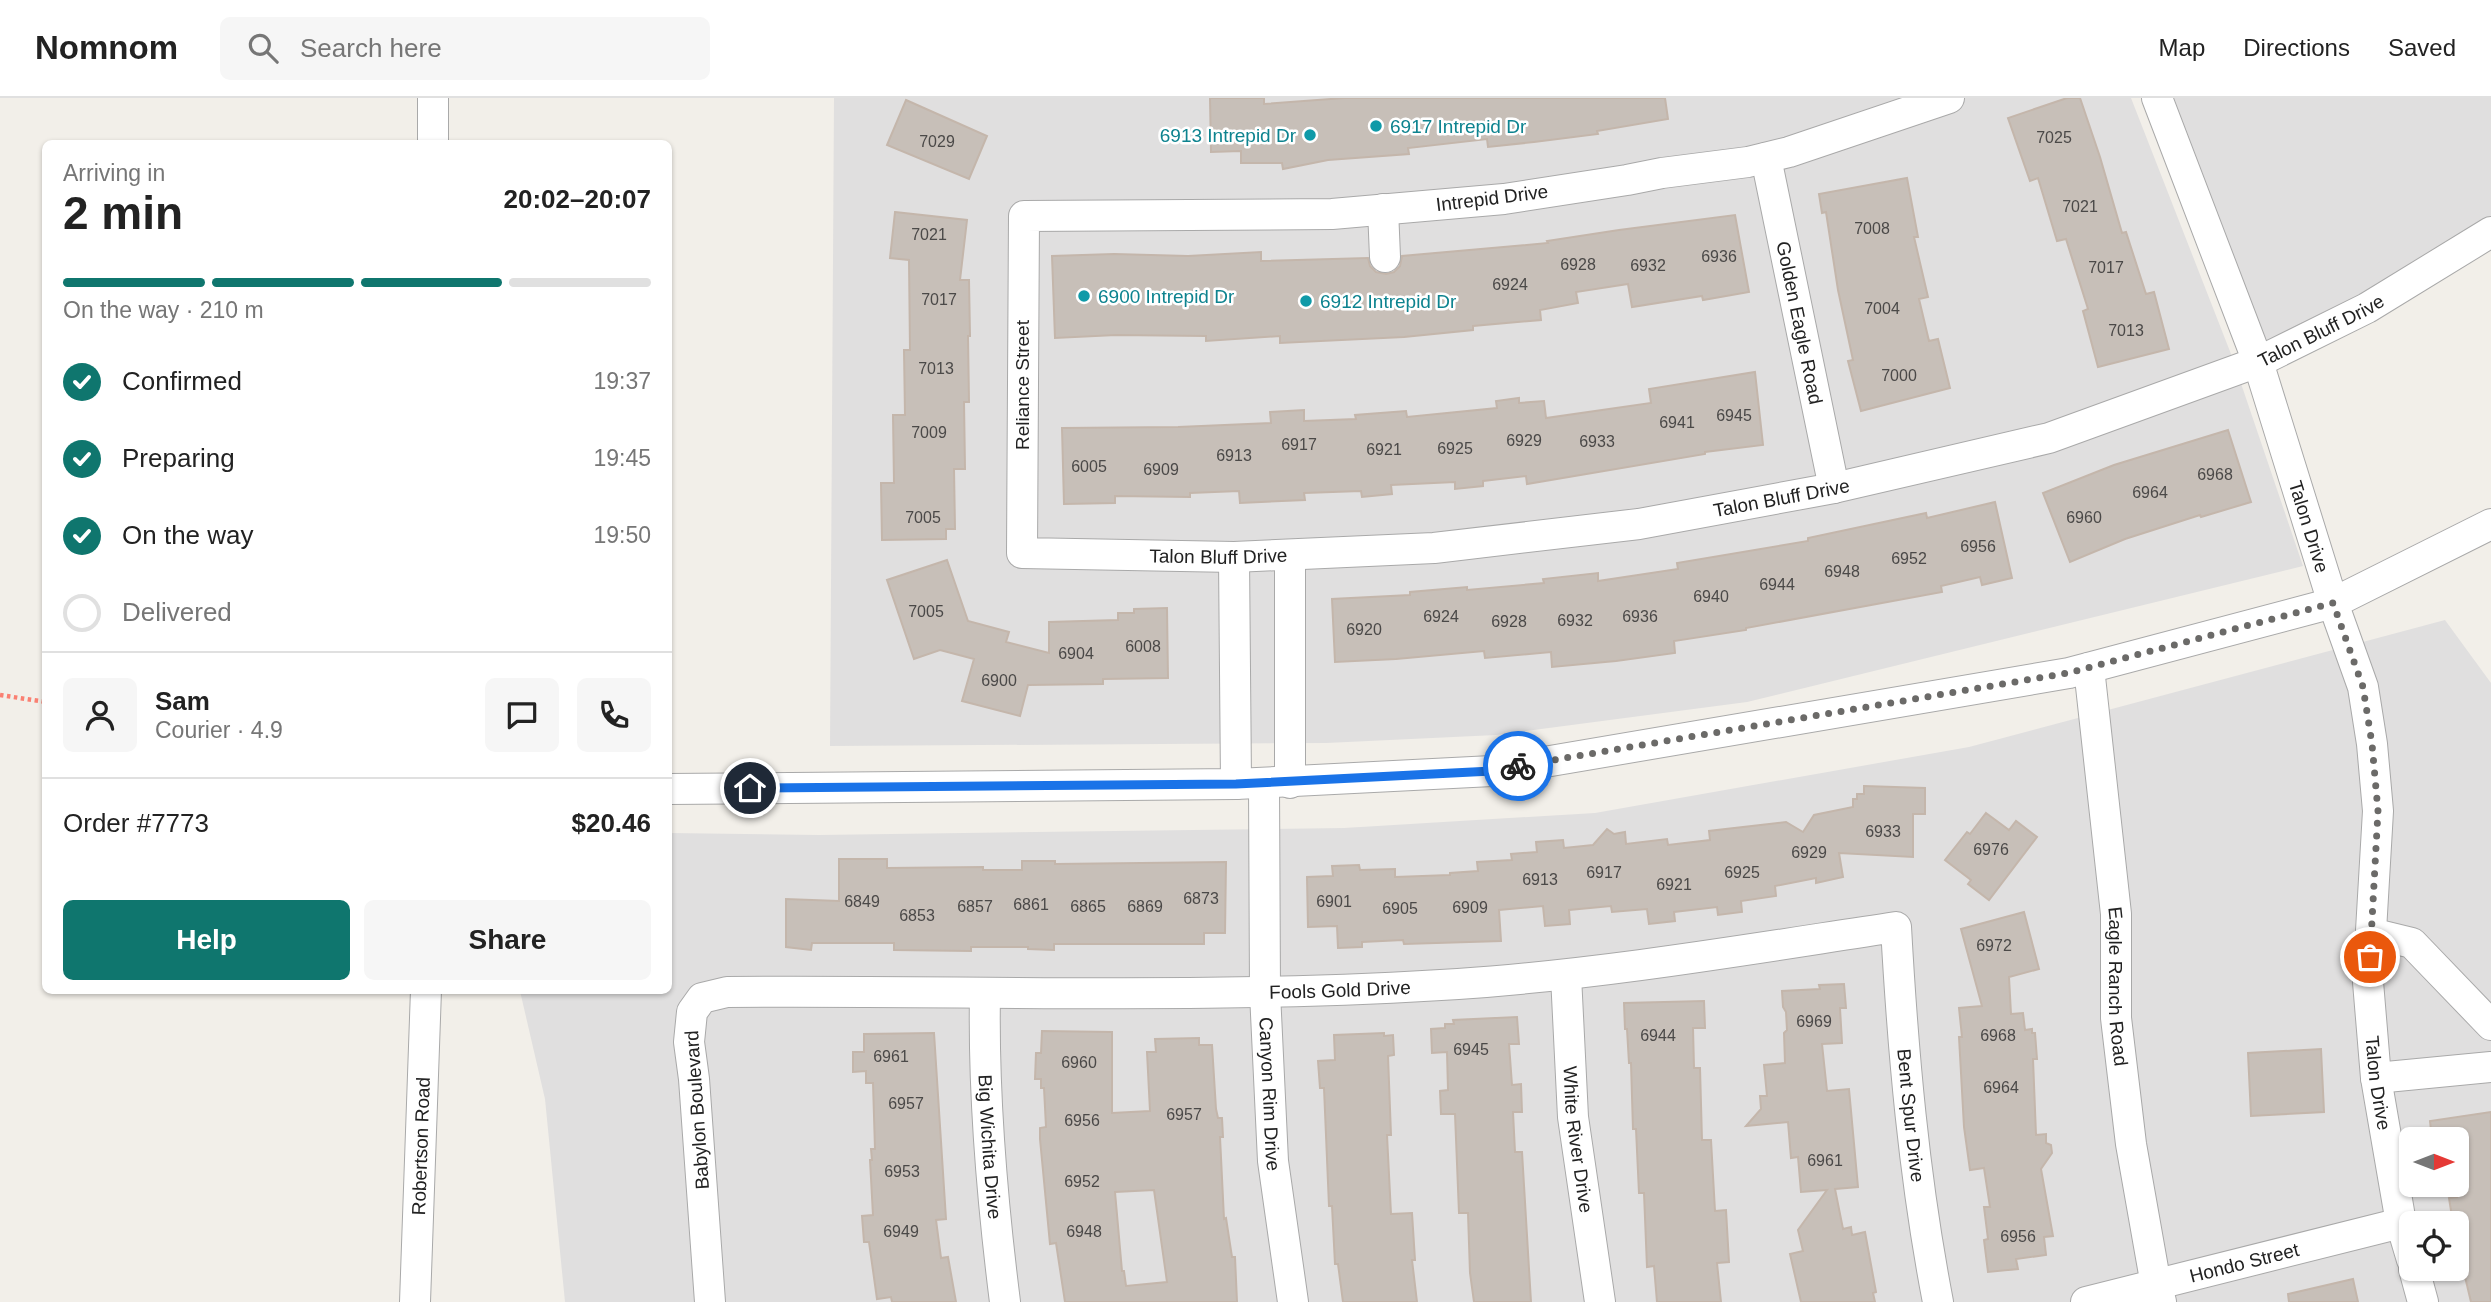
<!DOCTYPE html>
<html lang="en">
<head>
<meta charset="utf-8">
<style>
  :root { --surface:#fff; --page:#f6f6f6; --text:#222; --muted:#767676; --line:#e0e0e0; --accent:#0f766e }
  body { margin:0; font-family:Arial,sans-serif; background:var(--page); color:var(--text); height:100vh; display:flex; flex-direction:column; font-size:26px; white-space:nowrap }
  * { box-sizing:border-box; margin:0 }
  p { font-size:23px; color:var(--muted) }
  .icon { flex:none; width:38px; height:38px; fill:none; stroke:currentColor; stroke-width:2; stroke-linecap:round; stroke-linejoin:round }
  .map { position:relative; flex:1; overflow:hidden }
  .sheet { position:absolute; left:42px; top:42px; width:630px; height:854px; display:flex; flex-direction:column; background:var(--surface); border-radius:10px; box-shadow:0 2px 5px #0004 }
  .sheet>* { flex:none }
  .needle { width:46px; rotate:90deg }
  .tools { position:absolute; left:2399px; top:1029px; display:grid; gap:14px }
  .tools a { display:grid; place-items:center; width:70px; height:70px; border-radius:10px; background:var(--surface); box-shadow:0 2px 5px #0004; font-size:35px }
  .pin { position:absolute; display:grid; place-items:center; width:60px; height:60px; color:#fff; margin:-30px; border:4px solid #fff; border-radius:50%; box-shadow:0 2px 7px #0007 }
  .courier { position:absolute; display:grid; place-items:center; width:70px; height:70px; margin:-35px; border:5px solid #1a73e8; border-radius:50%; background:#fff; color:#222; box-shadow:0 2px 9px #0007 }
  .summary em { font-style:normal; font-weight:800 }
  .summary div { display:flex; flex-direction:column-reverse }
  .summary { display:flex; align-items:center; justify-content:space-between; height:119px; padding:0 21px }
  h1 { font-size:46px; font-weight:800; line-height:52px }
  .bar { display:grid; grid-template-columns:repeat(4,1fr); gap:10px 7px; align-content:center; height:84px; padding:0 21px }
  .bar i { height:9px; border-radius:5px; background:var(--line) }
  .bar .selected { background:var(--accent) }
  .bar p { grid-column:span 4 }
  .line { display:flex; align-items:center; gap:18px; padding:0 21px; border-top:2px solid var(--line) }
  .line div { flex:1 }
  .round { display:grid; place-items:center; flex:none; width:74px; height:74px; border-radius:10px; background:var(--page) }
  ol { padding:0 21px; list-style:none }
  li { display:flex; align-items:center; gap:21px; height:77px }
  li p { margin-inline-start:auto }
  li .icon { padding:7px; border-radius:50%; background:var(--accent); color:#fff; stroke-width:4 }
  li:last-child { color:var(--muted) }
  li i { width:38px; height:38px; border:4px solid var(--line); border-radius:50% }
  .action { display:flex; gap:14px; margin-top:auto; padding:14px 21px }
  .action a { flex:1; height:80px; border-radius:10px; background:var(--accent); color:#fff; font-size:28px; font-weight:800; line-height:80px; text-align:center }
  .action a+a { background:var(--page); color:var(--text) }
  header { display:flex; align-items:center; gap:42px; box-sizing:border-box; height:98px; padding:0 35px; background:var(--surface); border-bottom:2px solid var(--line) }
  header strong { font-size:33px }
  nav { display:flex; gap:38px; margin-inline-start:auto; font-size:24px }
  .search { width:490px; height:63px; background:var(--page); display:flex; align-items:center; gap:18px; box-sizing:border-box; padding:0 24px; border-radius:10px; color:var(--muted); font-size:26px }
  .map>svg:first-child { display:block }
</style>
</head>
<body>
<header>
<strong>Nomnom</strong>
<div class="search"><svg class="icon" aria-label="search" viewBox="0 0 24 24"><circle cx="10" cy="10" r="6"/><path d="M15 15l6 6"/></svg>Search here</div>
<nav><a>Map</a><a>Directions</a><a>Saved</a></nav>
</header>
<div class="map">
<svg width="2491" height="1204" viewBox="0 0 2491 1204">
  <rect width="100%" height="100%" fill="#f2efe9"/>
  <!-- residential -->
  <path fill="#e0dfdf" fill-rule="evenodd" d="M834 0H2131L2231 256 2303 468 1747 604 1496 637 1326 645 830 648Z
    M2157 0H2491V134L2258 264Z
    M2445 522 2491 585V1204H565L545 1001 520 893 668 892 669 735 819 737 1344 730 1595 715 1969 649ZM2412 1041H2457V1087H2412ZM2412 1125H2457V1171H2412Z"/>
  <!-- building -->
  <path fill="#c7bfb8" stroke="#c4b6ab" stroke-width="2" fill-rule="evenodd" d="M1210 0H1264V6L1344 0H1665L1668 21 1597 33 1598 36 1534 44 1488 49 1487 41 1408 50 1409 56 1328 62 1283 71 1282 65H1241V53L1211 54Z
    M2067 0H2080L2100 59 2122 135 2126 134 2146 196 2154 194 2169 251 2098 269 2083 213 2088 211 2066 141 2057 143 2038 80 2030 83 2008 20Z
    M906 2 987 38 969 81 887 47Z
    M1907 80 1918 139H1914L1928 199 1919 201 1929 243 1938 241 1950 290 1861 313 1848 263 1853 262 1838 192 1826 114 1822 115 1819 96Z
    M895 114 967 122 960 182H969L970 238H968L969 304H964L965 371H954L955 431H946V441L882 442 881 385H894L893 317H905L904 252H910L909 162 890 160Z
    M1735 117 1749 194 1703 202 1702 198 1632 209 1628 186 1576 194 1578 205 1540 212 1541 222 1473 228V232L1404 239 1280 245V238L1206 243V238L1116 237 1055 240 1052 158 1114 156 1188 158 1261 154V163L1368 160 1370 168 1376 174 1386 176 1394 174 1400 168 1402 158 1548 145 1547 143 1619 132Z
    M1755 274 1763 347 1705 354V356L1527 386 1526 378 1483 383V388L1455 391V384L1391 387 1392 396 1362 399 1361 393 1304 395 1305 402 1240 405 1239 393 1190 395V399L1115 398V405L1064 406 1062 330 1178 329 1271 325 1270 314 1304 312V323L1356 321 1355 317 1406 313 1407 319 1497 310 1496 303 1519 300V305L1544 303 1546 320 1651 305 1649 291Z
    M2228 332 2251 404 2201 419 2200 417 2125 441 2070 464 2043 395 2114 367Z
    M1995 404 2012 480 1982 487 1980 479 1941 488 1942 494 1746 530V532L1674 543 1675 555 1616 563 1552 569 1551 554 1485 560 1484 553 1396 561 1335 564 1332 501 1410 497V494L1467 489V492L1544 485 1543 481 1598 475V483L1678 471 1677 465 1808 443V440L1926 415 1927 420Z
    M947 462 968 523 1009 534 1006 544 1049 555V524L1118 522V515H1134V511L1167 510 1168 580 1103 581V586L1028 587 1020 618 962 603 974 561 940 552 914 561 887 482Z
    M1864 688 1925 690V716H1913V759L1839 755 1843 779 1816 785V780L1775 788 1776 798 1741 803 1742 814 1718 817 1717 809 1674 814 1675 823 1649 826 1647 811 1612 814 1611 808 1569 812 1570 826 1545 828 1543 808 1499 812 1501 843 1404 846 1403 842 1362 844V849L1338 850 1337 828 1308 829 1307 779 1333 778 1332 768 1359 767 1360 772 1395 771V779L1450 777V775L1478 773 1477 764 1512 762 1511 756 1537 754 1536 744 1563 742 1564 750 1593 747 1607 731 1614 736 1625 734 1626 746 1667 741 1668 747 1710 742 1709 733 1786 724 1803 734 1814 717 1853 709V701H1857V696H1864Z
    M1986 715 2009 732 2016 723 2037 739 1989 802 1968 786 1971 782 1945 762 1967 734 1970 736Z
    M839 761H887V770L983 769V772H1022V763H1055V766L1226 764 1225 835H1204V846H1054V852L1028 851V849H971V853L894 852V845H812L811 852 786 849V801L839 803Z
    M2024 814 2039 871 2009 879 2011 916 2023 915 2025 932 2032 931V935H2035L2037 961H2033L2036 1037 2046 1036V1045L2051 1047 2052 1055 2041 1071 2053 1138 2044 1139 2046 1157 2016 1161 2018 1171 1988 1174 1984 1142 1988 1141 1984 1109H1990L1984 1070 1970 1072 1964 1029 1959 939H1962L1959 910 1982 908 1961 831Z
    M1844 886 1846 910H1840L1842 945 1822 946 1827 993 1849 991 1858 1089 1835 1091 1843 1131 1851 1129 1852 1137 1865 1134 1876 1194 1873 1195 1875 1204H1801L1790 1156 1803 1153 1798 1132 1827 1092 1801 1094 1798 1059 1791 1060 1788 1024 1746 1028 1761 1011 1760 998H1767L1764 967 1785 965 1784 935 1787 932 1786 914 1783 909 1782 893 1820 891 1819 887Z
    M1704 903 1705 930H1693L1694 970H1700L1702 1042H1711L1715 1113 1726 1112 1729 1164 1717 1165 1721 1204H1657L1654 1168 1647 1169 1644 1095H1639L1636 1031H1633L1631 965H1629L1627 931H1625L1624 905Z
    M1517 919 1519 946H1509L1512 987 1521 986 1522 1014H1513L1515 1054H1522L1531 1204H1474L1470 1175 1468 1115H1459L1455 1016H1441L1440 993 1448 992 1447 954 1432 955 1431 931 1445 930V926H1454L1453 922Z
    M1042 933 1112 934V1015L1150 1013 1147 954H1156L1155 941 1199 940V947H1212L1216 1011 1218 1020H1222L1223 1039H1220L1224 1121 1226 1120 1232 1159H1235L1237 1204H1065L1056 1145 1050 1146 1040 1041V1030L1046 1029 1044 990H1041V981H1035L1036 955H1041ZM1154 1092 1167 1184 1126 1188 1124 1173H1122L1115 1094Z
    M934 935 946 1121 936 1122 941 1160 948 1159 956 1204H892L891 1199 877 1201 869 1144H864L862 1118 873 1117 870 1062H872L871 1051H875L873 985H866V973L853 974V954H864V936Z
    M1384 935V938L1393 937 1394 957 1388 958 1391 1037H1387L1391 1116 1412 1115 1415 1162H1412L1417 1204H1343L1338 1166H1335L1332 1108H1329L1324 990H1320L1318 963 1335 962 1334 937Z
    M2321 951 2324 1014 2251 1018 2248 955Z
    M2491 1014V1204H2471L2457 1145V1125H2453L2449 1100 2457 1099V1041H2432L2430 1023Z
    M2353 1181 2358 1204H2289L2288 1196Z"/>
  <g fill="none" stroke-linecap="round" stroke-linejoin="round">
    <defs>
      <g id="minor">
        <path d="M433 0V46"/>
        <path id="s1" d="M1949 0 1789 54 1748 64 1662 75 1627 82 1504 101 1332 116 1024 118 1022 455 1234 459 1434 450 1639 426 1834 390 2049 340 2258 264 2367 210 2491 134"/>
        <path id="s2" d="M2157 0 2258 264 2333 505 2363 589 2372 646 2378 713 2368 884 2376 980 2401 1125 2412 1162"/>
        <path id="s3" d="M1766 60 1834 390"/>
        <path d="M1383 111 1385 159"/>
        <path d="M1290 457V685"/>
        <path d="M1234 459 1236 686"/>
        <path id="s4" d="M2089 570 2116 816V920L2131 1046 2154 1176 2161 1204"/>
        <path id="s5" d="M1264 686 1265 895 1273 1063 1293 1204"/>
        <path d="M668 691 1236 686 1492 673 2069 575 2333 505 2491 426"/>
        <path d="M2371 835 2412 845 2491 927"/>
        <path id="s6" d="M1566 878 1573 1019 1600 1204"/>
        <path id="s7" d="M985 895C983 999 992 1101 1005 1204"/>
        <path d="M2376 980 2491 969"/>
        <path d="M2414 1171 2423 1204"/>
        <path id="s8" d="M415 1204 426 892"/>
        <path id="s9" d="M710 1204 694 981 689 944 692 914 702 900 727 894C970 892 1214 902 1458 886 1605 876 1750 851 1896 829 1903 955 1914 1080 1938 1204"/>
        <path id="s10" d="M2086 1204 2401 1125"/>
      </g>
    </defs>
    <!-- minor casing -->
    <use href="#minor" stroke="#a9a9a9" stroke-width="32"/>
    <!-- path -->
    <path stroke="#fa8072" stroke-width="4.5" stroke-dasharray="3.5 3.5" stroke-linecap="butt" d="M0 597 46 604"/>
    <!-- minor -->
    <use href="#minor" stroke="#fff" stroke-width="30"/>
  </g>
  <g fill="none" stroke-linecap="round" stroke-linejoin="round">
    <!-- done -->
    <path stroke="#6b6a68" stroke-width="7" stroke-dasharray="0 12.6" d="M1518 668 2068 575 2333 505 2363 589 2372 646 2378 713 2370 859"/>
    <!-- route -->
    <path stroke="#1a73e8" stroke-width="9" d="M750 690 1236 686 1492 673 1518 668"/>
  </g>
  <!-- markers -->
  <g fill="#0f9aa8" stroke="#fff" stroke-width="2.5">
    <circle cx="1376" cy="28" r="7"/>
    <circle cx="1310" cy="37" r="7"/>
    <circle cx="1084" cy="198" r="7"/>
    <circle cx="1306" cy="203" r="7"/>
  </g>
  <g text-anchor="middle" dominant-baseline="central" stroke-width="5" stroke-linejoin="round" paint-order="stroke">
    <!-- number labels -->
    <g font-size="16" fill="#4b4948">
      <text x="2054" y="39">7025</text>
      <text x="937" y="43">7029</text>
      <text x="2080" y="108">7021</text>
      <text x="1872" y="130">7008</text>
      <text x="929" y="136">7021</text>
      <text x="1719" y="158">6936</text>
      <text x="1578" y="166">6928</text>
      <text x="1648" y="167">6932</text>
      <text x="2106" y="169">7017</text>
      <text x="1510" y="186">6924</text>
      <text x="939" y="201">7017</text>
      <text x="1882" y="210">7004</text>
      <text x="2126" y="232">7013</text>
      <text x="936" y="270">7013</text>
      <text x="1899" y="277">7000</text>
      <text x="1734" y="317">6945</text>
      <text x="1677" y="324">6941</text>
      <text x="929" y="334">7009</text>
      <text x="1524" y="342">6929</text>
      <text x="1597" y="343">6933</text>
      <text x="1299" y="346">6917</text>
      <text x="1455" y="350">6925</text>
      <text x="1384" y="351">6921</text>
      <text x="1234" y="357">6913</text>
      <text x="1089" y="368">6005</text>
      <text x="1161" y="371">6909</text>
      <text x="2215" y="376">6968</text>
      <text x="2150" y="394">6964</text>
      <text x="923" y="419">7005</text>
      <text x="2084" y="419">6960</text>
      <text x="1978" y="448">6956</text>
      <text x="1909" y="460">6952</text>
      <text x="1842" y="473">6948</text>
      <text x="1777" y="486">6944</text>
      <text x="1711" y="498">6940</text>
      <text x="926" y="513">7005</text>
      <text x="1441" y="518">6924</text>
      <text x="1640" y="518">6936</text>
      <text x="1575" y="522">6932</text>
      <text x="1509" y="523">6928</text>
      <text x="1364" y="531">6920</text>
      <text x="1143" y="548">6008</text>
      <text x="1076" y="555">6904</text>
      <text x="999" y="582">6900</text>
      <text x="1883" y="733">6933</text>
      <text x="1991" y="751">6976</text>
      <text x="1809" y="754">6929</text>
      <text x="1604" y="774">6917</text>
      <text x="1742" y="774">6925</text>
      <text x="1540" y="781">6913</text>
      <text x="1674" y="786">6921</text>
      <text x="1201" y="800">6873</text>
      <text x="862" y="803">6849</text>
      <text x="1334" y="803">6901</text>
      <text x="1031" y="806">6861</text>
      <text x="975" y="808">6857</text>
      <text x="1088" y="808">6865</text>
      <text x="1145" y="808">6869</text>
      <text x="1470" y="809">6909</text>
      <text x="1400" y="810">6905</text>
      <text x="917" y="817">6853</text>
      <text x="1994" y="847">6972</text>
      <text x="1814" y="923">6969</text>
      <text x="1658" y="937">6944</text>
      <text x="1998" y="937">6968</text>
      <text x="1471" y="951">6945</text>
      <text x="891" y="958">6961</text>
      <text x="1079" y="964">6960</text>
      <text x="2001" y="989">6964</text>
      <text x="906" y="1005">6957</text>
      <text x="1184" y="1016">6957</text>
      <text x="1082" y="1022">6956</text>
      <text x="1825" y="1062">6961</text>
      <text x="902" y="1073">6953</text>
      <text x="1082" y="1083">6952</text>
      <text x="901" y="1133">6949</text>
      <text x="1084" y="1133">6948</text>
      <text x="2018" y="1138">6956</text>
    </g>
    <!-- culture labels -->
    <g font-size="19" fill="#0d838f" stroke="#fff" text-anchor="start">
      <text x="1390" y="28">6917 Intrepid Dr</text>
      <text x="1296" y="37" text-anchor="end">6913 Intrepid Dr</text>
      <text x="1098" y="198">6900 Intrepid Dr</text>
      <text x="1320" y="203">6912 Intrepid Dr</text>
    </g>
    <!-- street labels -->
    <g font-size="19" fill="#222" stroke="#fff">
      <text transform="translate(1492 100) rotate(-7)">Intrepid Drive</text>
      <text stroke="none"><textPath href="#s3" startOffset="168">Golden Eagle Road</textPath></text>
      <text stroke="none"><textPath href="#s1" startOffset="2606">Talon Bluff Drive</textPath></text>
      <text transform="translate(1022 287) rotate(-90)">Reliance Street</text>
      <text stroke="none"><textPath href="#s1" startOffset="2039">Talon Bluff Drive</textPath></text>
      <text stroke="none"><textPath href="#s2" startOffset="455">Talon Drive</textPath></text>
      <text stroke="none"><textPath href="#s1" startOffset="1472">Talon Bluff Drive</textPath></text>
      <text stroke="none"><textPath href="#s4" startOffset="320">Eagle Ranch Road</textPath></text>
      <text stroke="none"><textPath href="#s9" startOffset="947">Fools Gold Drive</textPath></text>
      <text stroke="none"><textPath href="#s2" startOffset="1022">Talon Drive</textPath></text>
      <text stroke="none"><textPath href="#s5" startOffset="310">Canyon Rim Drive</textPath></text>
      <text transform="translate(697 1012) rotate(-94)">Babylon Boulevard</text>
      <text stroke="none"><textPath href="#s9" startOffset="1696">Bent Spur Drive</textPath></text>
      <text stroke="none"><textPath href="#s6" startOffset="164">White River Drive</textPath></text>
      <text stroke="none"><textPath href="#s8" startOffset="156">Robertson Road</textPath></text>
      <text stroke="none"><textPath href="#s7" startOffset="154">Big Wichita Drive</textPath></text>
      <text stroke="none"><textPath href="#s10" startOffset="163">Hondo Street</textPath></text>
    </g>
  </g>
</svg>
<div class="tools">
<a><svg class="needle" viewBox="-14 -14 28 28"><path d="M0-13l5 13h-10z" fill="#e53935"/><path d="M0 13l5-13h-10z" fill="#767676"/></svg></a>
<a><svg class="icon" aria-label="locate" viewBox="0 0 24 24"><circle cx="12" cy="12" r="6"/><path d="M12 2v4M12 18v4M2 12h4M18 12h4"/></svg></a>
</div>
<div class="pin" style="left:2370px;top:859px;background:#ea580c"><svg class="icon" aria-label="bag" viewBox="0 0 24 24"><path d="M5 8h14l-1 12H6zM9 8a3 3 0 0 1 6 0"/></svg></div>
<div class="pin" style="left:750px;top:690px;background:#1f2937"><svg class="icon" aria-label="home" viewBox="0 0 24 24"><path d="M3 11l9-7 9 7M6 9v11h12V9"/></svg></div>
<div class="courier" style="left:1518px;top:668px"><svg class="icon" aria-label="bike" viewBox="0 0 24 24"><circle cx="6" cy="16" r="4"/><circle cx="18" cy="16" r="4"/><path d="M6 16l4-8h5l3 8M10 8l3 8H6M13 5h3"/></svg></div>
<section class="sheet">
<div class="summary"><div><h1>2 min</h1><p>Arriving in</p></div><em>20:02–20:07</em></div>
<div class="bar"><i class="selected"></i><i class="selected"></i><i class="selected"></i><i></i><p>On the way · 210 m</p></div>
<ol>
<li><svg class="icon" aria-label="check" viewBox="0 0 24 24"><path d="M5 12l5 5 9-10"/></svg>Confirmed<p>19:37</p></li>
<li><svg class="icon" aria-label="check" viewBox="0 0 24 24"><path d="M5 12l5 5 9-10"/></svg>Preparing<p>19:45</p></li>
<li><svg class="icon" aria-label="check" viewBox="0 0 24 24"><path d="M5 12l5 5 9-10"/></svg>On the way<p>19:50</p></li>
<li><i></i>Delivered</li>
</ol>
<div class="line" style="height:126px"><a class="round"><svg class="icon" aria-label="person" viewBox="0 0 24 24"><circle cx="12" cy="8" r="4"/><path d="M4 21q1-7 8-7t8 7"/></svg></a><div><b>Sam</b><p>Courier · 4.9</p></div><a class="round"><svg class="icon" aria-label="chat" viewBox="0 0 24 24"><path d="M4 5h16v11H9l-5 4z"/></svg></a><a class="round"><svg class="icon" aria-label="phone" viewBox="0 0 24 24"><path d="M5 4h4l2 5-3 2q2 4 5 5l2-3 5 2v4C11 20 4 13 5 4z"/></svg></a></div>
<div class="line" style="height:91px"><div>Order #7773</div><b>$20.46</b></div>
<div class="action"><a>Help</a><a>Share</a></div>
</section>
</div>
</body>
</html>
